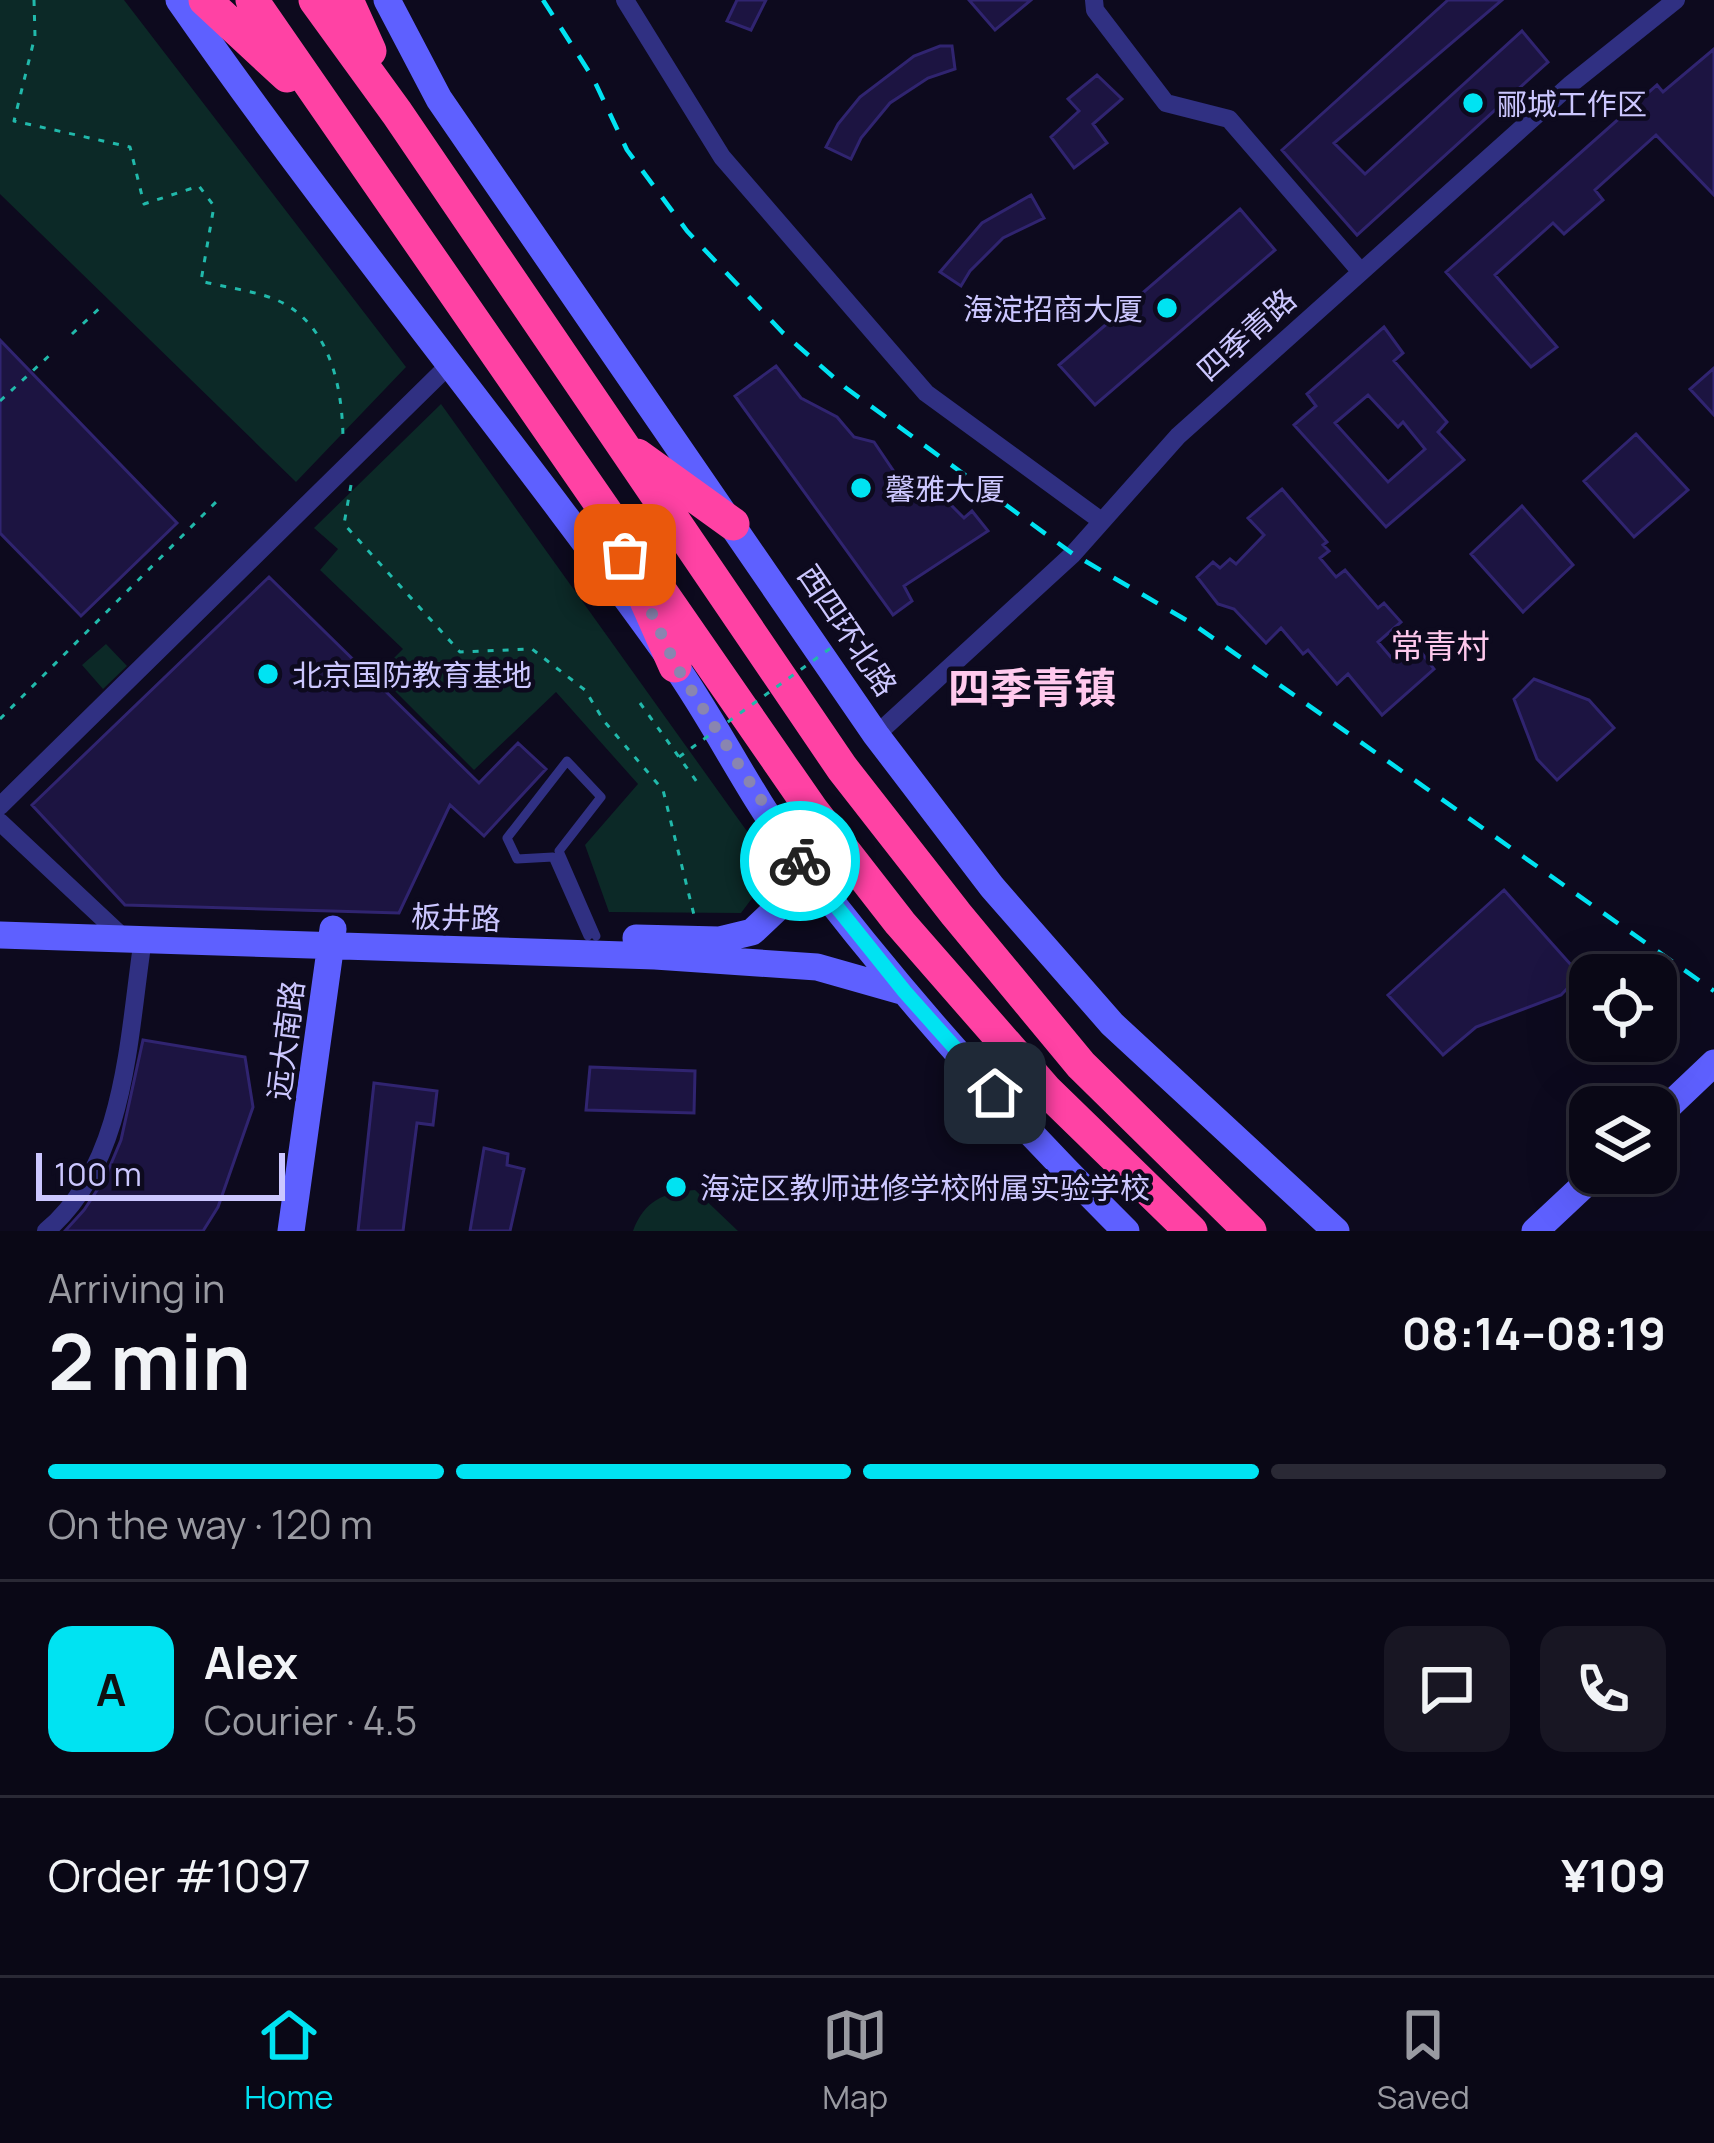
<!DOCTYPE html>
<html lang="en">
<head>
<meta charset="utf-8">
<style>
  :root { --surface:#0a0816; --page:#181623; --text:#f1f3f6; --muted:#999aa1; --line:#2a2935; --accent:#00e3f2 }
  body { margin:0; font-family:Manrope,"Noto Sans SC",sans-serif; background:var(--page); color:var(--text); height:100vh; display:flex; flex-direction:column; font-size:45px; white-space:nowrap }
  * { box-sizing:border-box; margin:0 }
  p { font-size:39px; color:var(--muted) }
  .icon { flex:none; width:66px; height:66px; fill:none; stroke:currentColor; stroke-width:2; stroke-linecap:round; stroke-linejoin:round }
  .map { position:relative; height:1231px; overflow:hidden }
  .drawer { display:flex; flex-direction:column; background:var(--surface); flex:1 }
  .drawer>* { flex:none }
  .controls { position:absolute; left:1569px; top:954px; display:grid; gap:24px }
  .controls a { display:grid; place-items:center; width:108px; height:108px; border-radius:24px; background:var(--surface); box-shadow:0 12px 48px #0002,0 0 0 3px var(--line); font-size:60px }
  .scale { position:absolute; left:36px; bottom:30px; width:249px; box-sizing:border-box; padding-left:12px; border:6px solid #ccc7ff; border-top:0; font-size:33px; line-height:42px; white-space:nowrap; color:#ccc7ff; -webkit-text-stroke:9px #0d0a1e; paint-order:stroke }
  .pin { position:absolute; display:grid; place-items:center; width:102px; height:102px; color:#fff; margin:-51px; border-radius:24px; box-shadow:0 6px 18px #0006 }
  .courier { position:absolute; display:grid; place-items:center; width:120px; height:120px; margin:-60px; border:9px solid #00e3f2; border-radius:50%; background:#fff; color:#222; box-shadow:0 3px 15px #0007 }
  .head em { font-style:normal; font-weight:700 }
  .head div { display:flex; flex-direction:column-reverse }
  .head { display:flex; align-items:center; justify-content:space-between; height:204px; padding:0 48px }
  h1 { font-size:78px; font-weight:700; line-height:90px }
  .bar { display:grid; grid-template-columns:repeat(4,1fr); gap:18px 12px; align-content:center; height:144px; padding:0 48px }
  .bar i { height:15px; border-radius:9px; background:var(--line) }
  .bar .current { background:var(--accent) }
  .bar p { grid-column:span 4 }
  .line { display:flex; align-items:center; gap:30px; padding:0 48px; border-top:3px solid var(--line) }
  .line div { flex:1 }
  .round { display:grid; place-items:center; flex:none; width:126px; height:126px; border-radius:24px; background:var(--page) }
  .tabs { display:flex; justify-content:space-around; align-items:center; height:168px; border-top:3px solid var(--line); background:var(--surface); font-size:33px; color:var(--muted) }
  .tabs a { display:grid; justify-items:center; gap:6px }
  .tabs .current { color:var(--accent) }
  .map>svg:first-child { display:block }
</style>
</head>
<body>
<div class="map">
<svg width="1714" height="1231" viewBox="0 0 1714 1231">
  <rect width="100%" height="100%" fill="#0d0a1e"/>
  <!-- green -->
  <path fill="#0c2927" d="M0 0H124L406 367 296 482 0 194Z
    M441 404 774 869 741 913 609 912 585 845 638 784 556 692 474 770 378 674 403 649 320 570 338 549 314 528Z
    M106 644 127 666 103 689 82 665Z
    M695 1190 738 1231H633C644 1201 664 1192 695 1190Z"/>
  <!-- building -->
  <path fill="#1c1441" stroke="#302470" stroke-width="3" fill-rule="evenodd" d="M737 0H766L751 30 727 21Z
    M969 0H1031L995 30Z
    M1448 0H1502L1334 143 1365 174 1522 31 1548 62 1357 235 1282 150Z
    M940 46H952L955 69 928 78 890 103 861 138 851 159 826 147 838 124 860 97 914 56Z
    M1714 49V195L1656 135 1595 190 1603 200 1564 234 1553 223 1495 275 1557 347 1531 367 1446 272 1657 85 1663 92Z
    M1097 75 1122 99 1093 124 1107 143 1074 168 1051 137 1079 111 1068 99Z
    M1031 195 1044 218 1003 238 970 271 961 286 940 272 982 223Z
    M1240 209 1275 250 1095 405 1059 365Z
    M1384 327 1403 353 1394 361 1447 422 1438 432 1464 460 1386 527 1294 425 1316 406 1307 394ZM1368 395 1398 427 1403 422 1425 449 1388 482 1335 423Z
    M0 340 177 523 81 616 0 533Z
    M776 366 801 398 837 417 854 437 874 442 895 473 948 502 964 518 972 511 988 531 904 586 912 601 893 615 735 396Z
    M1714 368V415L1690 389Z
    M1636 434 1688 490 1634 537 1584 481Z
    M1282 489 1327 542 1323 545 1329 551 1320 558 1336 577 1345 570 1378 608 1384 603 1401 622 1378 642 1395 662 1415 644 1434 669 1382 715 1348 674 1337 684 1308 650 1303 654 1281 628 1266 643 1234 609 1218 604 1197 577 1213 562 1220 568 1230 559 1236 564 1264 535 1248 518Z
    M1522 506 1573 565 1523 612 1471 554Z
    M269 577 479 783 518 743 546 769 484 836 450 805 399 913 125 905 32 805Z
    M1534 679 1589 700 1614 728 1557 780 1537 759 1514 699Z
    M1504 890 1580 975 1561 995 1476 1027 1443 1055 1388 995Z
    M143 1040 245 1057 253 1107 218 1207 203 1231H65L84 1210 105 1178 121 1140Z
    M590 1067 695 1071 694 1113 586 1110Z
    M374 1083 437 1091 433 1125 417 1123 403 1231H358Z
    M484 1148 508 1154 507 1165 524 1169 510 1231H470Z"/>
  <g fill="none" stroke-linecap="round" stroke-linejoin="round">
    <!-- path -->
    <path stroke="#21b9ab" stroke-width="3" stroke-dasharray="6 9" stroke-linecap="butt" d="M34 0 35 36 14 121 130 147 144 204 199 186 214 206 201 281C226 288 260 291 283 303 332 329 343 392 343 442
      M72 334 104 304
      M0 401 52 353
      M351 485 344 524 460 652 532 649 585 690 604 721 663 790 694 915
      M819 600 882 685
      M640 703 697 782
      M0 719 219 499"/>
    <!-- lane -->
    <path stroke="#303082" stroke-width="9" d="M588 936 553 857 517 859 507 838 567 761 601 797 559 851 596 936"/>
    <!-- street -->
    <path stroke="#303082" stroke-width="18" d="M625 0 722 157 926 393 1100 520
      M1094 0 1095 10 1166 103 1229 119 1361 272
      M876 735 1073 554 1178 436 1571 84 1676 0
      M0 806 448 366
      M0 822 125 939
      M46 1231C127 1163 128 1036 143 939"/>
    <!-- secondary -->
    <path stroke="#5e60ff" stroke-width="27" d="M179 0C337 227 513 439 674 664 717 725 750 796 796 856 896 988 1008 1114 1126 1231
      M387 0 439 99 876 735 992 887 1112 1024 1336 1231
      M0 935 655 956 817 967 905 992
      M636 938 719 940 752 932 785 901 793 852
      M1656 1118 1714 1063
      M291 1231 333 929
      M1535 1231 1597 1173"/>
    <!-- highway -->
    <path stroke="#ff42a4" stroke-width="33" d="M205 0 287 76
      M252 0 812 810 900 923 1046 1090 1191 1231
      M315 0 397 113 842 768 956 914 1081 1065 1250 1231
      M347 0 370 51
      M637 455 733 524
      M644 596 675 666"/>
    <!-- rail -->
    <path stroke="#00e3f2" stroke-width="4.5" stroke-dasharray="18 15" stroke-linecap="butt" d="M543 0 593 78 627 150 687 231 783 333 846 388 1073 554 1193 624 1714 991"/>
    <!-- path-bridge -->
    <path stroke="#21b9ab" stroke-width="3" stroke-dasharray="6 9" stroke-linecap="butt" d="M679 757 846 637"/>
  </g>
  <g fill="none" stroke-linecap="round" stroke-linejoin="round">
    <!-- done -->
    <path stroke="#8985b0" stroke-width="12" stroke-dasharray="0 21.6" d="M625 555 676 666 800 861"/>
    <!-- route -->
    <path stroke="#00e3f2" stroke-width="15" d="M800 861 905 992 995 1093"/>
  </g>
  <!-- markers -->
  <g fill="#00e3f2" stroke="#0d0a1e" stroke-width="4.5">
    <circle cx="1473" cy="103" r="12"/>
    <circle cx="1167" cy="308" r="12"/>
    <circle cx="861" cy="488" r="12"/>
    <circle cx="268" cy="674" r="12"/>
    <circle cx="676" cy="1187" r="12"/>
  </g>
  <g text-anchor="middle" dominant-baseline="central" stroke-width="9" stroke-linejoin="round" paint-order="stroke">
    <!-- poi labels -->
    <g font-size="30" fill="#ccc7ff" stroke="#0d0a1e" text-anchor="start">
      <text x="1497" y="103">郦城工作区</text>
      <text x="1143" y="308" text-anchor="end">海淀招商大厦</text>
      <text x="885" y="488">馨雅大厦</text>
      <text x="292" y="674">北京国防教育基地</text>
      <text x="700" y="1187">海淀区教师进修学校附属实验学校</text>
    </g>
    <!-- street labels -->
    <g font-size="30" fill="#ccc7ff" stroke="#0d0a1e">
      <text transform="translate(1246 334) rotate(-42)">四季青路</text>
      <text transform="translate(848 630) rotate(56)">西四环北路</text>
      <text transform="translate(456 917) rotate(2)">板井路</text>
      <text transform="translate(285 1040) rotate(-83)">远大南路</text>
    </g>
    <!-- neighbourhood labels -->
    <g font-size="33" fill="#ffc9ed" stroke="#0d0a1e">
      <text x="1440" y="645">常青村</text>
    </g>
    <!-- district labels -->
    <g font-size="42" font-weight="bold" fill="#ffc9ed" stroke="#0d0a1e">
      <text x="1032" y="687">四季青镇</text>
    </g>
  </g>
</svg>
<div class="controls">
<a><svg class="icon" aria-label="locate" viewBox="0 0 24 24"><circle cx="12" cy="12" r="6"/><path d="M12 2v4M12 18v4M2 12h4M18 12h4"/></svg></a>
<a><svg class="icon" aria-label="layers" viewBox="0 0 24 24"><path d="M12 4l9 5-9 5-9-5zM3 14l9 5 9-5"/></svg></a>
</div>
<div class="scale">100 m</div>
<div class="pin" style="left:625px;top:555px;background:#ea580c"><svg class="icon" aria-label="bag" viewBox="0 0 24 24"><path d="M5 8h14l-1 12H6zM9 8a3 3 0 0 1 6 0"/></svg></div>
<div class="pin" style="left:995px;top:1093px;background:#1f2937"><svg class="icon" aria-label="home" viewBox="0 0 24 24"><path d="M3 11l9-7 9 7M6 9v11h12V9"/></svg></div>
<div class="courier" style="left:800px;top:861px"><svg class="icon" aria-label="bike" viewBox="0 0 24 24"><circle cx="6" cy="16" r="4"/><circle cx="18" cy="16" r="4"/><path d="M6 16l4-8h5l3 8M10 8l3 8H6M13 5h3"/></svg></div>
</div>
<section class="drawer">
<div class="head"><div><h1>2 min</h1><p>Arriving in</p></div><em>08:14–08:19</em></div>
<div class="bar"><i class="current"></i><i class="current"></i><i class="current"></i><i></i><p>On the way · 120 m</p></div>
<div class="line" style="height:216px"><b class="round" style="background:var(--accent);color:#111">A</b><div><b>Alex</b><p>Courier · 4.5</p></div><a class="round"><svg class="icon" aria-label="chat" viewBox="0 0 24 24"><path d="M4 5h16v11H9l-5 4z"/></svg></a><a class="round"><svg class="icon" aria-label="phone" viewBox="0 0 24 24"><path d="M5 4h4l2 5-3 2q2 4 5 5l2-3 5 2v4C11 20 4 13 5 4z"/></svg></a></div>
<div class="line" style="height:156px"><div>Order #1097</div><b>¥109</b></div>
</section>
<nav class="tabs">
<a class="current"><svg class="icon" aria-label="home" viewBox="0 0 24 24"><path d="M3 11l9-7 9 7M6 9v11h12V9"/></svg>Home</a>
<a><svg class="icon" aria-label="map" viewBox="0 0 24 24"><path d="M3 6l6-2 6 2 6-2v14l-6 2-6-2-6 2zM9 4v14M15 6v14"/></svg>Map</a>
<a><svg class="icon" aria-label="saved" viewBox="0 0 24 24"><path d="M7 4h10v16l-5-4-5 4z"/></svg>Saved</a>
</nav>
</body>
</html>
